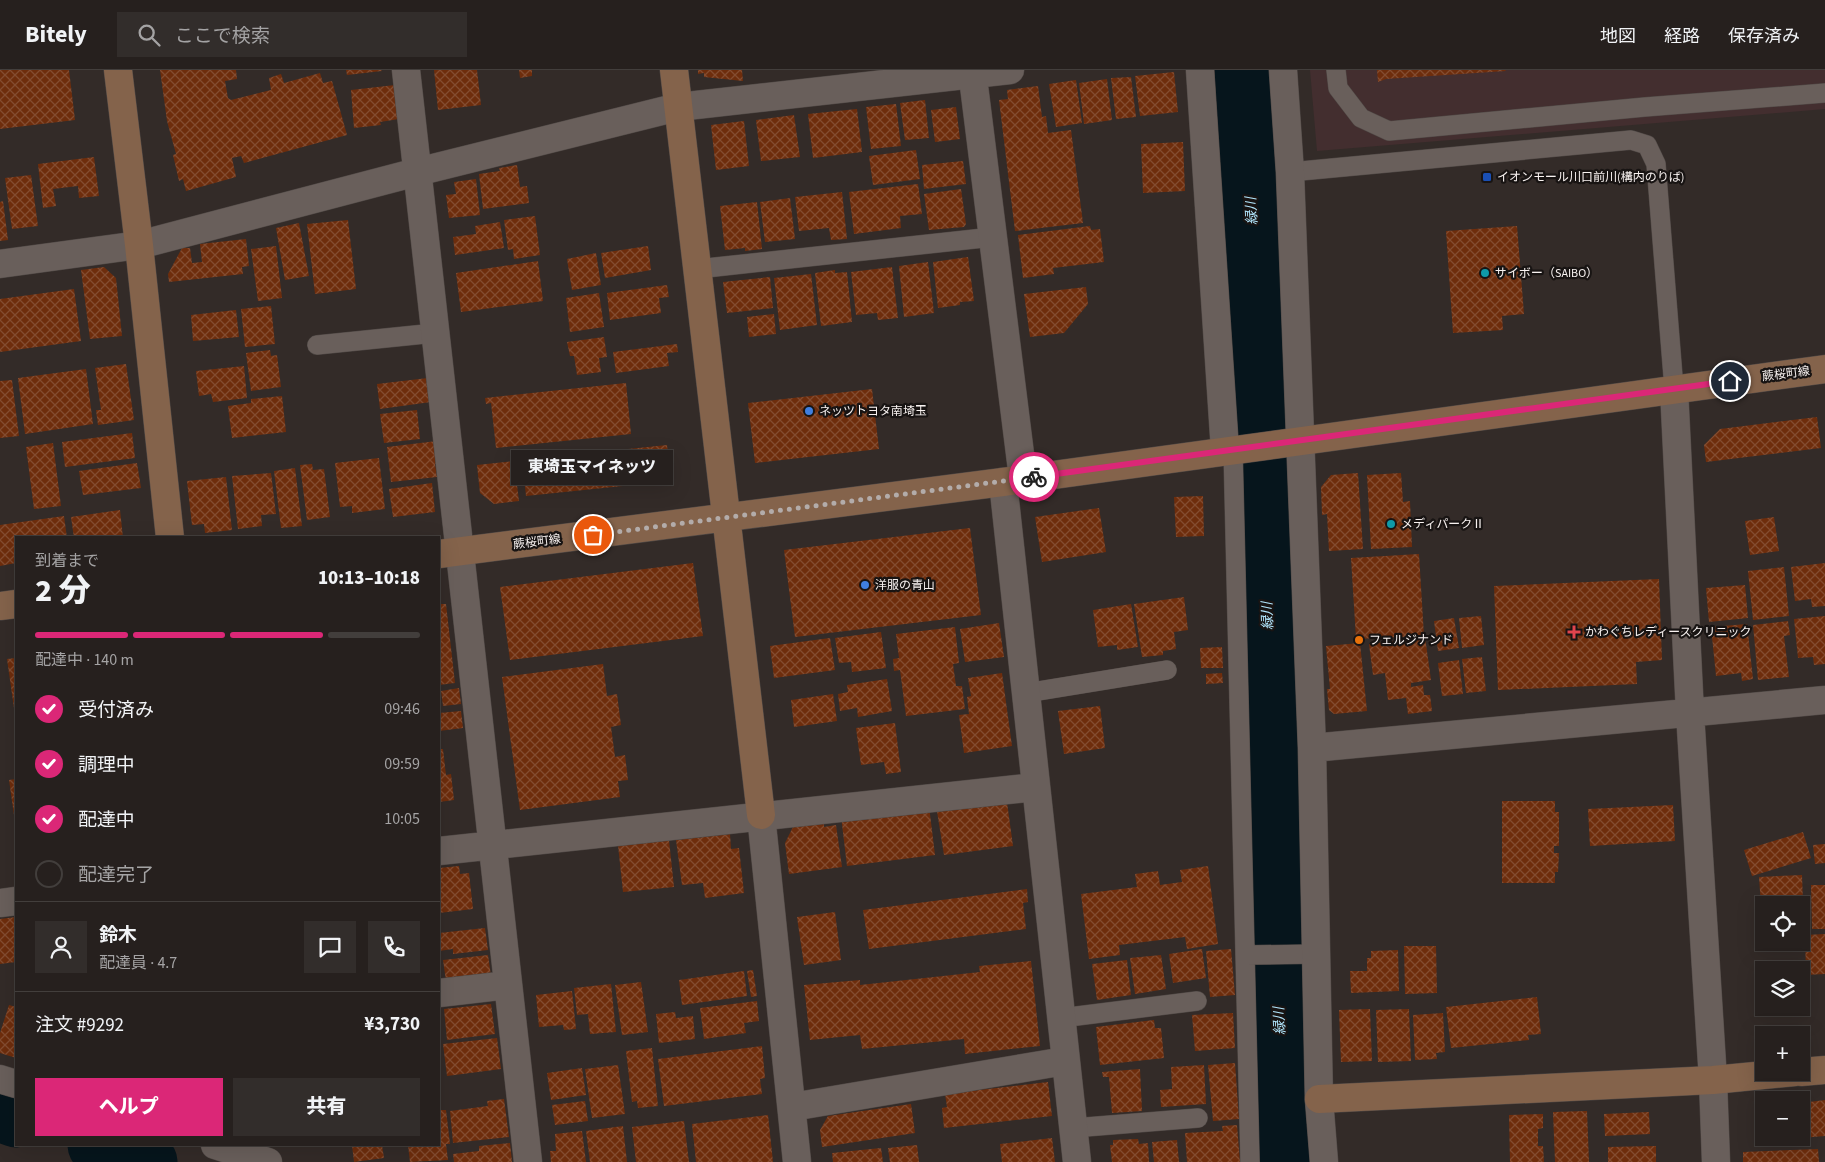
<!DOCTYPE html>
<html lang="ja">
<head>
<meta charset="utf-8">
<style>
  :root { --surface:#26201e; --page:#322d2b; --text:#f1f3f6; --muted:#a4a3a4; --line:#423e3c; --accent:#db2777 }
  body { margin:0; font-family:"Source Sans 3","Noto Sans JP",sans-serif; background:var(--page); color:var(--text); height:100vh; display:flex; flex-direction:column; font-size:19px; white-space:nowrap }
  * { box-sizing:border-box; margin:0 }
  p { font-size:16px; color:var(--muted) }
  .icon { flex:none; width:28px; height:28px; fill:none; stroke:currentColor; stroke-width:2; stroke-linecap:round; stroke-linejoin:round }
  .map { position:relative; flex:1; overflow:hidden }
  .drawer { position:absolute; left:15px; top:466px; width:425px; height:610px; display:flex; flex-direction:column; background:var(--surface); border-radius:0px; box-shadow:0 5px 20px #0002,0 0 0 1px var(--line) }
  .drawer>* { flex:none }
  .tools { position:absolute; left:1755px; top:826px; display:grid; gap:10px }
  .tools a { display:grid; place-items:center; width:55px; height:55px; border-radius:0px; background:var(--surface); box-shadow:0 5px 20px #0002,0 0 0 1px var(--line); font-size:25px }
  .pin { position:absolute; display:grid; place-items:center; width:42px; height:42px; color:#fff; margin:-21px; border:2px solid #fff; border-radius:50%; box-shadow:0 1px 5px #0007 }
  .courier { position:absolute; display:grid; place-items:center; width:50px; height:50px; margin:-25px; border:4px solid #db2777; border-radius:50%; background:#fff; color:#222; box-shadow:0 1px 6px #0007 }
  .bubble { position:absolute; height:35px; border-radius:0px; background:var(--surface); box-shadow:0 5px 20px #0002,0 0 0 1px var(--line); font-size:16px; font-weight:800; line-height:35px; text-align:center }
  .overview em { font-style:normal; font-weight:800 }
  .overview div { display:flex; flex-direction:column-reverse }
  .overview { display:flex; align-items:center; justify-content:space-between; height:85px; padding:0 20px }
  h1 { font-size:32px; font-weight:800; line-height:38px }
  .bar { display:grid; grid-template-columns:repeat(4,1fr); gap:8px 5px; align-content:center; height:60px; padding:0 20px }
  .bar i { height:6px; border-radius:4px; background:var(--line) }
  .bar .selected { background:var(--accent) }
  .bar p { grid-column:span 4 }
  .line { display:flex; align-items:center; gap:12px; padding:0 20px; border-top:1px solid var(--line) }
  .line div { flex:1 }
  .round { display:grid; place-items:center; flex:none; width:52px; height:52px; border-radius:0px; background:var(--page) }
  ol { padding:0 20px; list-style:none }
  li { display:flex; align-items:center; gap:15px; height:55px }
  li p { margin-inline-start:auto }
  li .icon { padding:5px; border-radius:50%; background:var(--accent); color:#fff; stroke-width:4 }
  li:last-child { color:var(--muted) }
  li i { width:28px; height:28px; border:2px solid var(--line); border-radius:50% }
  .cta { display:flex; gap:10px; margin-top:auto; padding:10px 20px }
  .cta a { flex:1; height:58px; border-radius:0px; background:var(--accent); color:#fff; font-size:20px; font-weight:800; line-height:58px; text-align:center }
  .cta a+a { background:var(--page); color:var(--text) }
  header { display:flex; align-items:center; gap:30px; box-sizing:border-box; height:70px; padding:0 25px; background:var(--surface); border-bottom:1px solid var(--line) }
  header strong { font-size:24px }
  nav { display:flex; gap:28px; margin-inline-start:auto; font-size:18px }
  .search { width:350px; height:45px; background:var(--page); display:flex; align-items:center; gap:12px; box-sizing:border-box; padding:0 18px; border-radius:0px; color:var(--muted); font-size:19px }
  .map>svg:first-child { display:block }
</style>
</head>
<body>
<header>
<strong>Bitely</strong>
<div class="search"><svg class="icon" aria-label="search" viewBox="0 0 24 24"><circle cx="10" cy="10" r="6"/><path d="M15 15l6 6"/></svg>ここで検索</div>
<nav><a>地図</a><a>経路</a><a>保存済み</a></nav>
</header>
<div class="map">
<svg width="1825" height="1092" viewBox="0 0 1825 1092">
  <defs>
    <pattern id="building-cross-hatch" width="8" height="8" patternUnits="userSpaceOnUse" patternTransform="scale(1.25)"><rect width="8" height="8" fill="#6e2d0c"/><path d="M0 0l8 8M0 8l8-8" fill="none" stroke="#834c30"/></pattern>
  </defs>
  <rect width="100%" height="100%" fill="#332b28"/>
  <!-- commercial -->
  <path fill="#432e2f" d="M1310 0H1825V39L1317 81Z"/>
  <g fill="none" stroke-linecap="round" stroke-linejoin="round">
    <!-- river -->
    <path stroke="#06151c" stroke-width="59" d="M1244 0 1262 323 1278 901 1288 1092
      M0 1042 16 1048
      M97 1075 148 1092"/>
  </g>
  <!-- building -->
  <path fill="url(#building-cross-hatch)" d="M0 0H69L75 50 0 59Z
    M160 0H236L237 9 225 11 228 28 231 30 271 20 269 8 281 4 284 13 320 3 323 13 332 11 347 65 244 93 241 86 232 88 236 107 186 121 183 109 179 111 173 85 176 84 167 51Z
    M346 0H381L382 1 347 5Z
    M434 0H477L481 35 438 40Z
    M519 0H532V6L520 8Z
    M698 0H742L743 11 704 7V3L698 4Z
    M1377 0H1505L1506 1 1386 9 1378 12Z
    M1174 2 1178 42 1140 46 1135 6Z
    M1131 7 1136 47 1116 49 1111 8Z
    M1107 9 1112 50 1084 54 1079 13Z
    M1076 10 1082 53 1056 57 1049 14Z
    M395 15 399 49 380 52 381 55 354 58 351 20Z
    M1038 16 1042 47 1046 46 1048 63 1071 60 1083 153 1015 161 999 30 1008 29 1007 20Z
    M925 30 929 68 905 70 900 33Z
    M896 34 901 76 871 79 866 37Z
    M956 37 960 69 935 72 931 40Z
    M857 39 862 82 813 88 808 44Z
    M794 45 800 87 761 91 756 50Z
    M744 51 749 96 716 100 711 55Z
    M1183 72 1185 121 1143 123 1141 74Z
    M916 80 920 109 873 115 869 86Z
    M94 87 99 126 79 128 78 116 53 119 56 136 43 138 38 94Z
    M963 91 966 114 924 119 922 95Z
    M517 95 520 117 527 116 529 133 483 139 479 104 500 101 499 98Z
    M31 105 38 156 12 159 5 108Z
    M476 109 480 145 449 148 446 125 456 124 454 112Z
    M918 114 922 144 900 146 901 158 854 164 849 122Z
    M961 119 966 154 964 157 929 160 924 124Z
    M842 122 847 169 831 170 829 158 799 161 795 127Z
    M790 128 795 169 765 172 760 132Z
    M3 131 8 170 0 171V132Z
    M757 132 762 179 745 181V178L725 180 720 136Z
    M535 146 540 185 514 189 513 179 508 180 504 150Z
    M348 150 356 219 315 224 307 154Z
    M500 152 504 178 455 185 453 167 476 164 475 156Z
    M299 153 309 206 285 210 276 158Z
    M1090 156 1091 160 1100 159 1104 192 1053 198 1054 204 1023 208 1018 165Z
    M1517 156 1524 244 1502 246 1503 260 1453 263 1446 161Z
    M246 169 249 196 242 197 243 204 169 212 168 204 182 178H190L192 193 202 192 200 174Z
    M276 176 282 228 258 231 251 179Z
    M648 176 651 200 605 208 601 183Z
    M596 183 601 215 572 220 567 189Z
    M968 187 974 231 960 232V235L938 238 933 192Z
    M538 191 543 231 461 242 456 203Z
    M928 192 934 243 904 247 899 196Z
    M104 197 116 208 122 266 90 269 81 200Z
    M892 197 898 248 878 250 877 243 856 245 851 202Z
    M835 200V203L847 202 852 252 821 256 815 203Z
    M811 204 817 255 780 260 774 208Z
    M770 207 773 238 727 243 723 212Z
    M667 215 669 227 659 228 661 243 610 250 607 223Z
    M1086 217 1088 234 1064 263 1030 267 1024 224Z
    M74 219 81 271 0 282V229Z
    M599 223 604 257 570 262 566 228Z
    M271 236 275 274 245 277 241 239Z
    M236 240 239 267 193 271 191 245Z
    M774 244 776 264 749 267 747 247Z
    M604 267 607 287 599 288 601 302 577 305 574 286H570L567 272Z
    M677 274 678 282 667 283 669 296 616 303 613 282Z
    M270 280 271 286 277 285 281 317 251 321 246 283Z
    M126 294 134 350 98 355 96 340H101L95 298Z
    M244 296 247 328 213 332 211 324 199 326 196 301Z
    M86 299 93 354 25 364 18 308Z
    M428 308 431 332 380 339 377 314Z
    M12 310 19 366 0 368V311Z
    M626 313 631 364 496 378 491 333 486 334 485 328Z
    M872 319 879 379 755 393 748 333Z
    M282 326 286 362 232 368 228 336 251 333V329Z
    M417 340 420 369 384 373 380 344Z
    M1817 347 1821 378 1706 392 1704 375 1720 359Z
    M132 363 135 388 65 397 62 372Z
    M437 371 440 394H435L437 407 391 412 387 377Z
    M53 373 61 436 34 439 26 377Z
    M667 375 671 411 526 426 522 390Z
    M379 388 385 439 352 443V436L340 437 335 393Z
    M514 391 519 431 494 434 480 423 477 395Z
    M137 393 141 418 83 425 79 401Z
    M312 394 313 400 324 399 330 447 307 450 300 395Z
    M295 398 302 456 281 458 274 401Z
    M271 403 276 444 261 445 262 456 238 459 232 406Z
    M1358 403 1363 479 1329 481 1327 444 1322 445 1321 417 1331 405Z
    M1401 403 1403 432 1410 431 1412 477 1371 479 1367 405Z
    M226 407 232 460 205 463 204 454 192 455 187 411Z
    M432 413 435 442 393 447 389 419Z
    M1203 426 1204 466 1176 467 1174 427Z
    M1099 438 1106 482 1042 492 1035 447Z
    M120 440 123 468H74L71 447Z
    M64 446 67 468H16V493L0 496V455Z
    M1774 447 1779 481 1750 485 1745 451Z
    M970 458 981 545 795 567 784 480Z
    M1419 484 1424 566 1356 569 1351 488Z
    M693 493 703 566 510 590 500 517Z
    M1825 493V536L1812 537 1811 529 1795 531 1791 497Z
    M1784 497 1789 546 1753 550 1748 501Z
    M1659 509 1662 590 1636 592 1637 614 1498 620 1494 516Z
    M1745 515 1748 548 1709 552 1706 518Z
    M1184 527 1188 560 1174 562 1176 579 1163 581V585L1142 587 1134 534Z
    M439 534H446L455 613 439 615Z
    M1131 534 1138 577 1117 580V575L1098 577 1093 540Z
    M1481 546 1484 575 1462 578 1459 548Z
    M1825 546V594L1814 595 1813 587 1798 588 1794 549Z
    M1454 548 1459 578 1438 581 1434 551Z
    M1788 551 1790 565 1784 566 1789 607 1758 610 1753 555Z
    M999 553 1004 587 965 592 960 559Z
    M1747 554 1753 609 1742 611 1741 603 1716 606 1711 557Z
    M955 557 959 593 953 594 956 616H962L965 639 906 646 900 600 894 601 893 589 899 588 896 564Z
    M881 562 886 598 852 602 851 592 839 593 835 568Z
    M1425 567 1431 610 1411 613V617L1423 615 1424 625H1430L1432 641 1408 644 1406 628 1388 630 1385 603 1373 605 1369 574Z
    M830 568 835 600 774 608 770 576Z
    M1360 573 1367 641 1334 644 1329 640 1327 619H1330L1326 576Z
    M1222 577 1223 598H1201L1200 578Z
    M1482 587 1486 621 1466 623 1462 589Z
    M16 588V644L15 645 7 589Z
    M1459 590 1463 624 1442 626 1438 593Z
    M603 594 607 626 617 624 621 655 611 657 615 687 625 685 628 710 618 711 620 727 520 740 502 607Z
    M1002 603 1012 676 964 683 959 645 969 644 967 627 971 626 968 608Z
    M1222 603 1223 613 1206 614V604Z
    M887 609 892 641 858 647 857 638 840 641 838 624 848 622 847 615Z
    M459 618 461 634 443 636 441 621Z
    M833 624 837 651 794 657 791 630Z
    M1100 636 1105 678 1064 684 1058 641Z
    M461 641 463 658 439 661V643Z
    M895 653 901 702 886 704 884 692 861 695 856 658Z
    M439 679H443L446 705 451 704 454 730 439 732Z
    M16 709V752H15L9 710Z
    M1006 725 1013 776 944 785 936 735Z
    M1502 731H1555V742H1559V776H1554V783H1559L1558 802H1555V813H1502Z
    M1673 735 1675 771 1590 776 1588 739Z
    M929 736 935 785 847 796 841 746Z
    M824 751V757L836 755 842 797 789 804 785 773 794 755Z
    M1803 762 1811 788 1752 806 1744 780Z
    M730 764 731 779 739 778 744 823 705 828 703 813 682 815 676 770Z
    M669 770 674 817 623 822 618 775Z
    M1825 774V793L1815 794 1813 775Z
    M459 796 460 804 469 803 473 839 439 843V798Z
    M1208 796 1218 874 1187 879 1185 867 1119 875 1120 885 1089 889 1081 824 1137 817 1135 804 1158 801 1160 815 1182 812 1180 800Z
    M1802 805 1803 832 1761 835 1759 807Z
    M1811 815H1825V859H1812Z
    M1027 819 1028 832 1023 833 1026 859 869 879 863 840Z
    M835 842 841 890 804 895 797 847Z
    M16 847V892L0 894V849Z
    M485 858 488 880 453 884V879L439 881V863Z
    M1825 864V904L1806 905 1805 865Z
    M1404 876H1436L1437 923 1405 924Z
    M1202 879 1206 908 1173 913 1169 884Z
    M1231 879 1235 925 1210 927 1206 881Z
    M1398 880 1399 921 1351 923 1350 901H1367V888H1371V881Z
    M488 885 491 906 446 911 443 890Z
    M1161 885 1166 919 1135 924 1130 888Z
    M1127 890 1131 925 1097 930 1092 894Z
    M1031 891 1040 976 965 984 964 969 862 979 860 965 810 970 804 915 860 910V915L980 902 979 896Z
    M753 900 757 926 751 927 747 901Z
    M744 901 747 926 682 935 679 910Z
    M641 912 648 962 622 965 615 915Z
    M611 914 616 962 590 964 588 944 577 945 574 918Z
    M572 921 576 959 564 960 563 955 539 957 536 925Z
    M1537 927 1541 964 1528 965 1529 970 1451 978 1446 937Z
    M757 931 759 951 744 953 746 963 704 969 700 938Z
    M491 934 495 964 447 970 444 939Z
    M9 935 16 937V988L0 983V963Z
    M1370 939 1372 991 1341 992 1339 940Z
    M1409 939 1411 991 1378 992 1376 940Z
    M675 942 676 948 693 946 695 969 659 973 656 944Z
    M1233 943 1235 978 1195 981 1192 945Z
    M1443 943 1445 982 1436 983 1437 989 1415 990 1413 945Z
    M1154 950 1155 958H1161L1164 988 1100 995 1096 957Z
    M497 968 501 999 447 1006 443 974Z
    M762 976 765 1008 760 1009 762 1024 664 1036 658 989Z
    M652 978 658 1036 638 1038 637 1031 632 1032 626 981Z
    M1235 993 1239 1049 1213 1051 1208 995Z
    M618 995 625 1044 592 1048 585 999Z
    M1204 995 1206 1034 1161 1037 1160 1020 1172 1019 1171 997Z
    M582 998 586 1025 551 1030 547 1003Z
    M1140 999 1142 1041 1112 1043 1109 1007H1103L1102 1002Z
    M1048 1012 1052 1046 944 1058 942 1038 947 1037 945 1024Z
    M504 1029 509 1067 453 1073 450 1041 488 1036 487 1031Z
    M1825 1030V1066L1801 1068V1033Z
    M585 1031 588 1051 555 1055 552 1035Z
    M911 1034 915 1063 822 1077 820 1060 828 1046Z
    M1761 1036H1764V1057L1762 1058Z
    M439 1040H446L450 1074H446L448 1090 410 1092 408 1075H439Z
    M1587 1041 1589 1092H1555L1553 1042Z
    M1649 1042 1650 1064 1605 1066 1604 1044Z
    M1543 1044V1058L1538 1059V1076H1543L1544 1092H1510L1509 1045Z
    M768 1045 773 1092H696L692 1054Z
    M684 1051 689 1092H636L632 1057Z
    M1237 1055 1240 1092H1187L1185 1063 1223 1061 1222 1056Z
    M623 1056 627 1092H590L586 1061Z
    M582 1061 586 1092H551L550 1081H556L555 1064Z
    M1052 1068 1055 1092H1002L1000 1074Z
    M1763 1068H1794V1069L1764 1072Z
    M1138 1069 1139 1074 1148 1073 1149 1092H1112L1110 1075H1113V1070Z
    M1177 1070 1179 1092H1154L1152 1072Z
    M510 1073 512 1092H454L453 1084 479 1081V1076Z
    M352 1075H382L384 1088 354 1092Z
    M917 1075 919 1092H890L888 1078Z
    M1656 1076V1092H1608V1077Z
    M881 1078 883 1092H833L832 1083Z
    M1818 1079 1819 1092H1743V1082Z"/>
  <g fill="none" stroke-linecap="round" stroke-linejoin="round">
    <defs>
      <path id="lane" d="M1336 0 1338 18 1361 48 1389 61 1645 37 1825 23
        M1290 102 1631 70 1647 75 1656 94 1674 319
        M697 199 993 167
        M317 275 435 263
        M1233 380 1250 1092
        M1026 623 1167 600
        M1245 885 1317 884
        M1061 948 1197 931
        M1073 1058 1198 1048"/>
      <path id="street" d="M406 0 528 1092
        M972 0 1023 408
        M1200 0 1225 381
        M1283 0 1290 102 1312 678 1319 1029 1324 1092
        M0 194 139 175 417 102 678 37 1010 0
        M1674 319 1690 643 1713 1010 1716 1092
        M1003 412 1077 1092
        M1312 678 1825 630
        M761 745 797 1092
        M439 781 1036 717
        M0 833 16 831
        M439 923 508 915
        M0 1009 16 1014
        M792 1037 1065 991
        M215 1075 268 1092"/>
      <path id="secondary" d="M118 0 139 175 170 468
        M674 0 761 745
        M439 484 1003 412 1825 299
        M0 536 16 534
        M1801 1002 1825 1000
        M1319 1029 1713 1010 1795 1002"/>
    </defs>
    <!-- lane casing -->
    <use href="#lane" stroke="#504946" stroke-width="20"/>
    <!-- street casing -->
    <use href="#street" stroke="#504946" stroke-width="29"/>
    <!-- secondary casing -->
    <use href="#secondary" stroke="#504946" stroke-width="29"/>
    <!-- lane -->
    <use href="#lane" stroke="#695f5b" stroke-width="19"/>
    <!-- street -->
    <use href="#street" stroke="#695f5b" stroke-width="28"/>
    <!-- secondary -->
    <use href="#secondary" stroke="#84634b" stroke-width="28"/>
  </g>
  <g fill="none" stroke-linecap="round" stroke-linejoin="round">
    <!-- done -->
    <path stroke="#b3acaa" stroke-width="5" stroke-dasharray="0 9" d="M593 465 1034 407"/>
    <!-- route -->
    <path stroke="#db2777" stroke-width="6" d="M1034 407 1730 311"/>
  </g>
  <!-- markers -->
  <rect fill="#1a4fb4" stroke="#181413" stroke-width="2" x="1482" y="102" width="10" height="10" rx="2.5"/>
  <g fill="#0f9aa8" stroke="#181413" stroke-width="2">
    <circle cx="1485" cy="203" r="5"/>
    <circle cx="1391" cy="454" r="5"/>
  </g>
  <g fill="#3f7fe0" stroke="#181413" stroke-width="2">
    <circle cx="809" cy="341" r="5"/>
    <circle cx="865" cy="515" r="5"/>
  </g>
  <path fill="#e0444e" stroke="#181413" stroke-width="2" d="M1571.5 554.5h5v5h5v5h-5v5h-5v-5h-5v-5h5z"/>
  <circle fill="#e8710a" stroke="#181413" stroke-width="2" cx="1359" cy="570" r="5"/>
  <g text-anchor="middle" dominant-baseline="central" stroke-width="4.5" stroke-linejoin="round" paint-order="stroke">
    <!-- poi labels -->
    <g font-size="12" fill="#f8f2f0" stroke="#181413" text-anchor="start">
      <text x="1497" y="107">イオンモール川口前川(構内のりば)</text>
      <text x="1495" y="203">サイボー（SAIBO）</text>
      <text x="819" y="341">ネッツトヨタ南埼玉</text>
      <text x="1401" y="454">メディパークⅡ</text>
      <text x="875" y="515">洋服の青山</text>
      <text x="1585" y="562">かわぐちレディースクリニック</text>
      <text x="1369" y="570">フェルジナンド</text>
    </g>
    <!-- street labels -->
    <g font-size="12" fill="#f8f2f0" stroke="#181413">
      <text transform="translate(1786 304) rotate(-7)">蕨桜町線</text>
      <text transform="translate(537 472) rotate(-7)">蕨桜町線</text>
    </g>
    <!-- water labels -->
    <g font-size="14" font-style="italic" fill="#b2e7fe" stroke="#181413">
      <text transform="translate(1252 141) rotate(-93)">緑川</text>
      <text transform="translate(1268 546) rotate(-92)">緑川</text>
      <text transform="translate(1280 951) rotate(-93)">緑川</text>
    </g>
  </g>
</svg>
<div class="tools">
<a><svg class="icon" aria-label="locate" viewBox="0 0 24 24"><circle cx="12" cy="12" r="6"/><path d="M12 2v4M12 18v4M2 12h4M18 12h4"/></svg></a>
<a><svg class="icon" aria-label="layers" viewBox="0 0 24 24"><path d="M12 4l9 5-9 5-9-5zM3 14l9 5 9-5"/></svg></a>
<a>+</a>
<a>−</a>
</div>
<div class="pin" style="left:593px;top:465px;background:#ea580c"><svg class="icon" aria-label="bag" viewBox="0 0 24 24"><path d="M5 8h14l-1 12H6zM9 8a3 3 0 0 1 6 0"/></svg></div>
<div class="pin" style="left:1730px;top:311px;background:#1f2937"><svg class="icon" aria-label="home" viewBox="0 0 24 24"><path d="M3 11l9-7 9 7M6 9v11h12V9"/></svg></div>
<div class="courier" style="left:1034px;top:407px"><svg class="icon" aria-label="bike" viewBox="0 0 24 24"><circle cx="6" cy="16" r="4"/><circle cx="18" cy="16" r="4"/><path d="M6 16l4-8h5l3 8M10 8l3 8H6M13 5h3"/></svg></div>
<div class="bubble" style="left:511px;top:380px;width:162px">東埼玉マイネッツ</div>
<section class="drawer">
<div class="overview"><div><h1>2 分</h1><p>到着まで</p></div><em>10:13–10:18</em></div>
<div class="bar"><i class="selected"></i><i class="selected"></i><i class="selected"></i><i></i><p>配達中 · 140 m</p></div>
<ol>
<li><svg class="icon" aria-label="check" viewBox="0 0 24 24"><path d="M5 12l5 5 9-10"/></svg>受付済み<p>09:46</p></li>
<li><svg class="icon" aria-label="check" viewBox="0 0 24 24"><path d="M5 12l5 5 9-10"/></svg>調理中<p>09:59</p></li>
<li><svg class="icon" aria-label="check" viewBox="0 0 24 24"><path d="M5 12l5 5 9-10"/></svg>配達中<p>10:05</p></li>
<li><i></i>配達完了</li>
</ol>
<div class="line" style="height:90px"><a class="round"><svg class="icon" aria-label="person" viewBox="0 0 24 24"><circle cx="12" cy="8" r="4"/><path d="M4 21q1-7 8-7t8 7"/></svg></a><div><b>鈴木</b><p>配達員 · 4.7</p></div><a class="round"><svg class="icon" aria-label="chat" viewBox="0 0 24 24"><path d="M4 5h16v11H9l-5 4z"/></svg></a><a class="round"><svg class="icon" aria-label="phone" viewBox="0 0 24 24"><path d="M5 4h4l2 5-3 2q2 4 5 5l2-3 5 2v4C11 20 4 13 5 4z"/></svg></a></div>
<div class="line" style="height:65px"><div>注文 #9292</div><b>¥3,730</b></div>
<div class="cta"><a>ヘルプ</a><a>共有</a></div>
</section>
</div>
</body>
</html>
